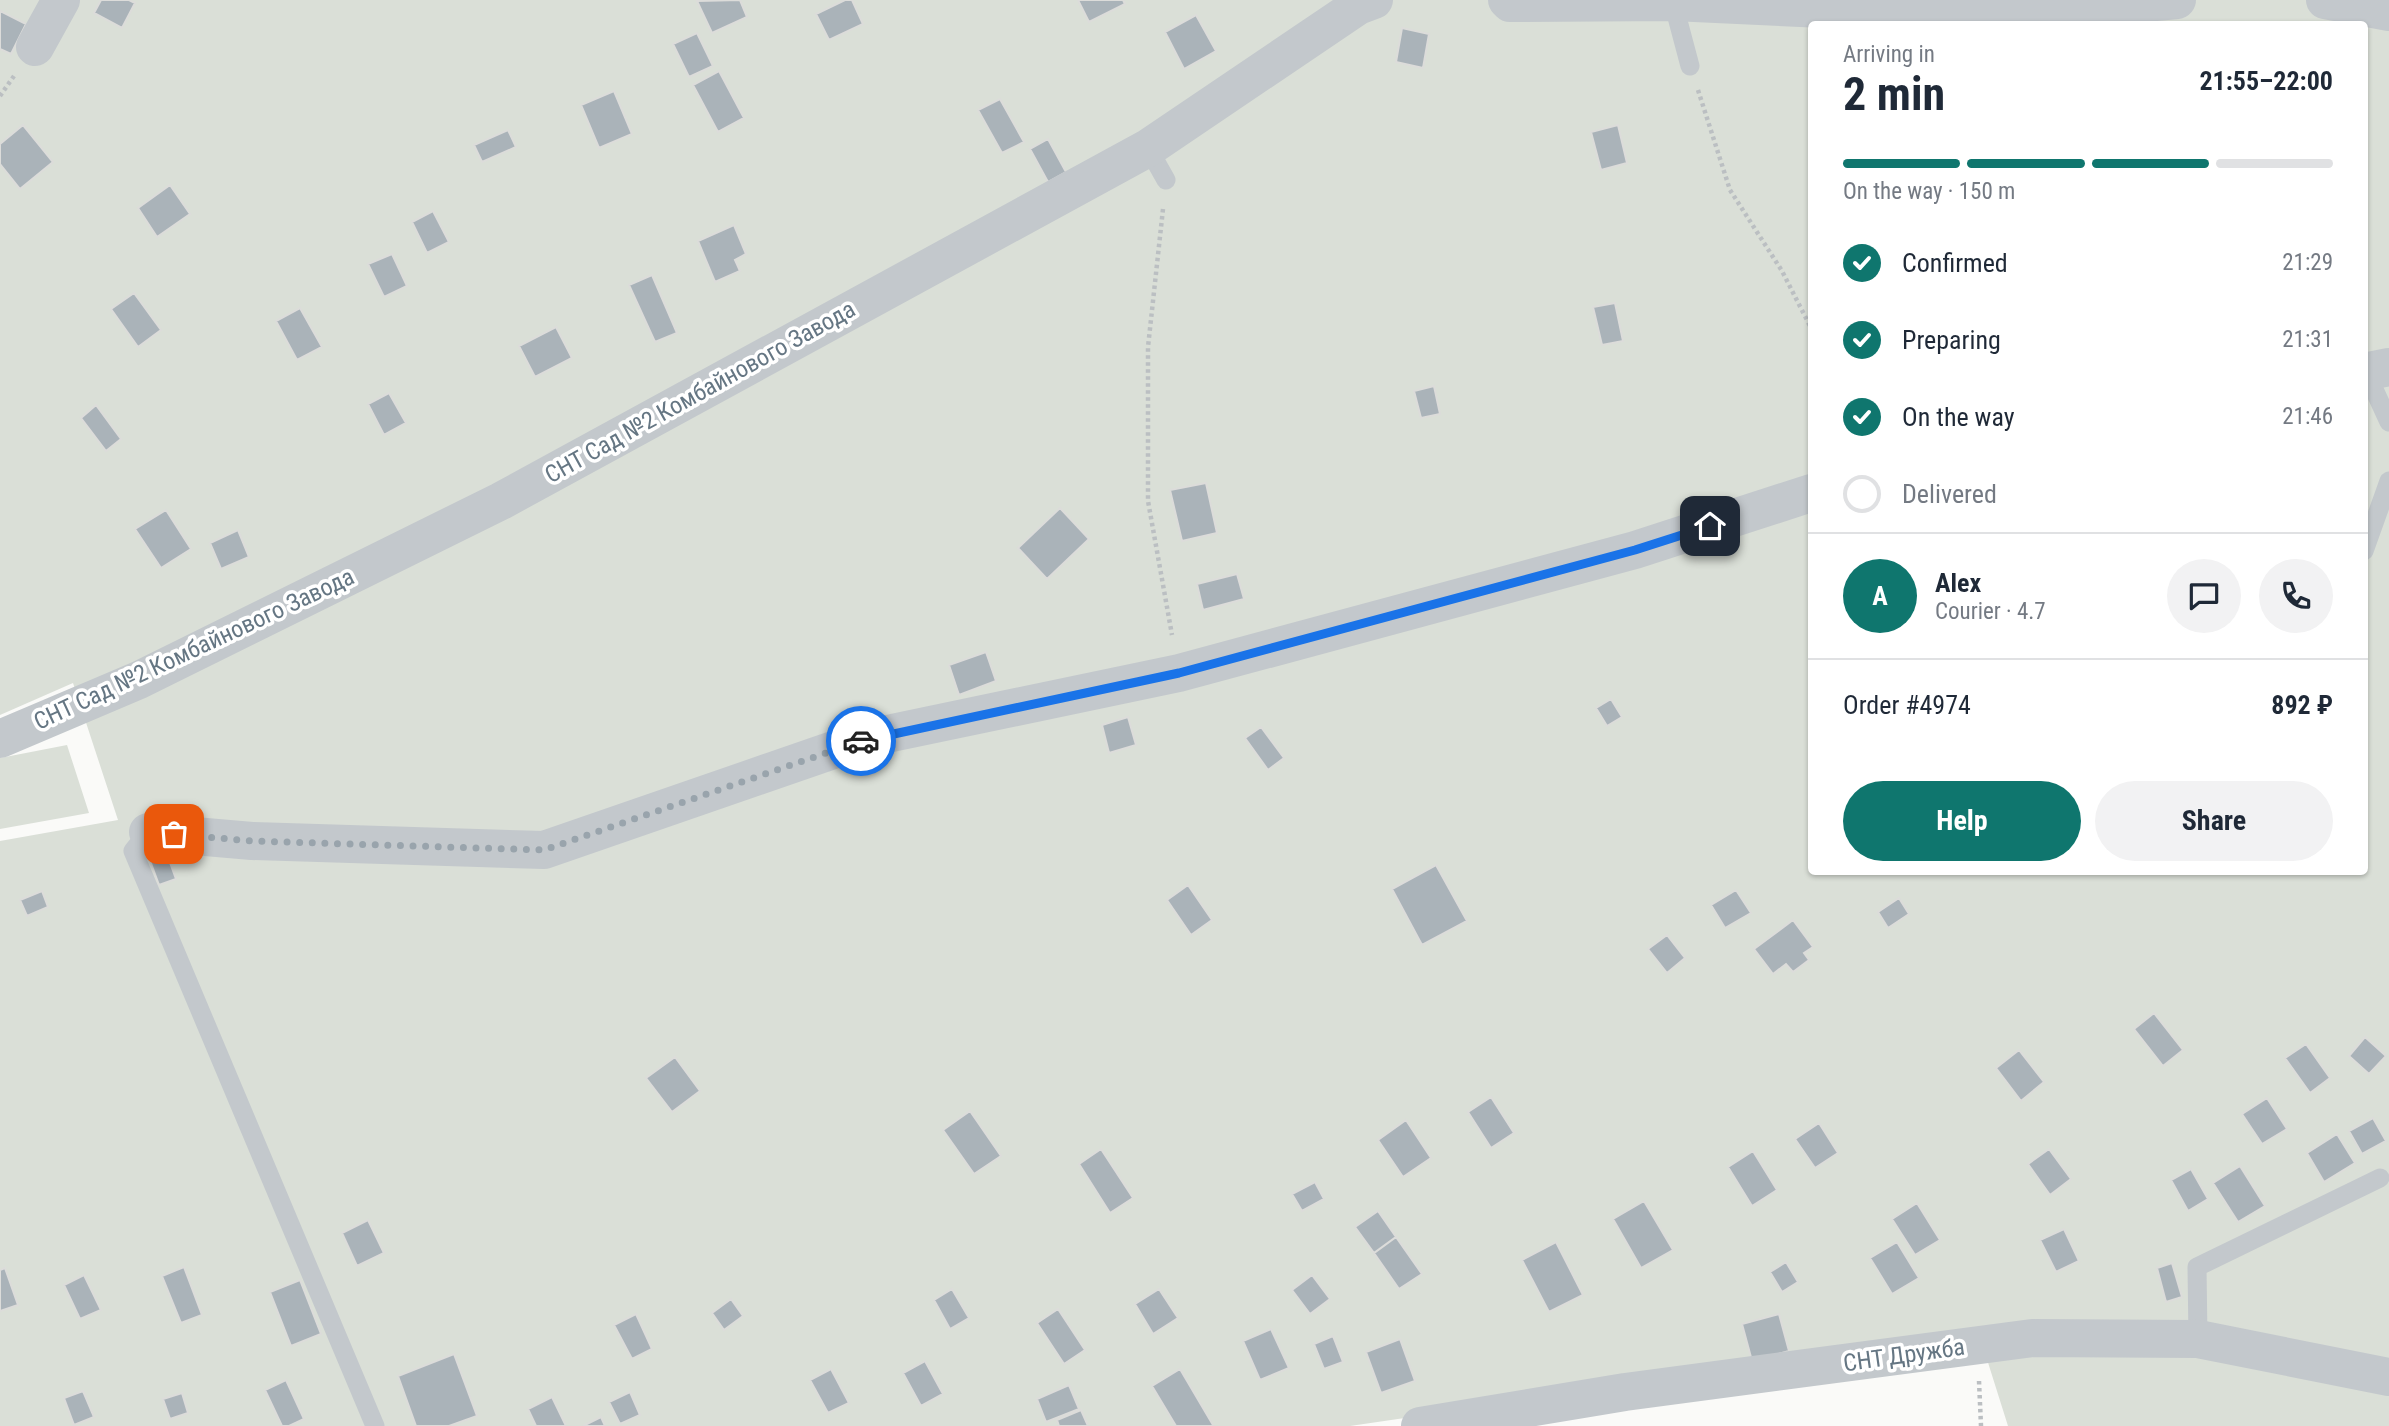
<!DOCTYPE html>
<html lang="en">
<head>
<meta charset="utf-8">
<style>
  :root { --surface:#fff; --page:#f2f2f3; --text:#1f2937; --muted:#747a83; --line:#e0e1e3; --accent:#0f766e }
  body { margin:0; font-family:"Roboto Condensed",sans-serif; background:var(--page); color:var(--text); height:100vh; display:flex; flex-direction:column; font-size:26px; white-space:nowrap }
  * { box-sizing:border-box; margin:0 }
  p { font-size:23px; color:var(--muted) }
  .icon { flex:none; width:38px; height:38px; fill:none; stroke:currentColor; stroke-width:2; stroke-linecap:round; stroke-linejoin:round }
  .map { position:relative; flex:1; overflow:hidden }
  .details { position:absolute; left:1808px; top:21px; width:560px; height:854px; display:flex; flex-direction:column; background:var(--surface); border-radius:7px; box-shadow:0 2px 5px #0004 }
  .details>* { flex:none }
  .pin { position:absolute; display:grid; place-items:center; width:60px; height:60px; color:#fff; margin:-30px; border-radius:14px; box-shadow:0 4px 10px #0006 }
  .courier { position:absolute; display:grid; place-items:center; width:70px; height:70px; margin:-35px; border:5px solid #1a73e8; border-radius:50%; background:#fff; color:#222; box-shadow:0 2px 9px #0007 }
  .head em { font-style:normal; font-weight:700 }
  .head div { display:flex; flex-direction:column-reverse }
  .head { display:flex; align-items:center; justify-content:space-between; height:119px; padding:0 35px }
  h1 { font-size:46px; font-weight:700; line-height:52px }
  .bar { display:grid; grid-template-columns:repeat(4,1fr); gap:10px 7px; align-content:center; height:84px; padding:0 35px }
  .bar i { height:9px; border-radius:5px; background:var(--line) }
  .bar .selected { background:var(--accent) }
  .bar p { grid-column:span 4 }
  .line { display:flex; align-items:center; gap:18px; padding:0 35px; border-top:2px solid var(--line) }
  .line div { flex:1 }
  .round { display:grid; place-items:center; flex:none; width:74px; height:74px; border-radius:37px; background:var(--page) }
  ol { padding:0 35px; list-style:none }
  li { display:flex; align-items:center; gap:21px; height:77px }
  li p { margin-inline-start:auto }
  li .icon { padding:7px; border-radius:50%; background:var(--accent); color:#fff; stroke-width:4 }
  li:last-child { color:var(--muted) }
  li i { width:38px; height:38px; border:4px solid var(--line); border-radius:50% }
  .primary-button { display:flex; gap:14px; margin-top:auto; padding:14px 35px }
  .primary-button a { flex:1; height:80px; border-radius:42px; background:var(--accent); color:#fff; font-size:28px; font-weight:700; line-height:80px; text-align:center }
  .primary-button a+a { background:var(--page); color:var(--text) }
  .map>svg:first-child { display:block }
</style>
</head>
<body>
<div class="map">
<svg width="2389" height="1426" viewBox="0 0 2389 1426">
  <rect width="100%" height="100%" fill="#fafaf8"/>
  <!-- green -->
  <path fill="#dadfd7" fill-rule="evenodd" d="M0 0H2389V1426H2008L1979 1334 1350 1426H0V841L118 820 73 683 0 715ZM1811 24H2364V872H1811Z
    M67 745 89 813 0 829V758Z"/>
  <!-- building -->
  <path fill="#aab3b9" stroke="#dcdcda" stroke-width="2" d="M101 0H129L135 3 122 28 94 13Z
    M740 0 747 17 712 33 697 1Z
    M845 0H852L863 24 829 40 816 14Z
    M1078 0H1123L1125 4 1089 22Z
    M0 11 26 24 11 54 0 49Z
    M1196 15 1216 51 1184 69 1165 32Z
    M1402 28 1429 34 1423 68 1396 62Z
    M697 33 713 66 689 77 673 44Z
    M719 71 744 118 718 132 693 85Z
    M614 91 632 134 599 148 581 105Z
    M1000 99 1024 142 1002 153 978 110Z
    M23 125 53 162 20 189 0 164V144Z
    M1618 125 1627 163 1601 170 1591 132Z
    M508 130 516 147 482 162 474 145Z
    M1048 139 1066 172 1048 182 1030 149Z
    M170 185 190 214 157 237 138 208Z
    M433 211 449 242 427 253 412 222Z
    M734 225 746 254 735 260 740 271 715 282 698 241Z
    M392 254 407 286 384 297 368 264Z
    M652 275 677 333 655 342 629 285Z
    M134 293 161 330 138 347 111 309Z
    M1615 303 1623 341 1602 345 1593 307Z
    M300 308 322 347 297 360 276 321Z
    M556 327 572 358 535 377 519 346Z
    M1434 386 1440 414 1421 418 1414 391Z
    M389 393 406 423 384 435 368 404Z
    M96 405 121 439 106 451 81 418Z
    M1206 483 1217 533 1182 541 1170 490Z
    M1060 508 1089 539 1047 579 1018 548Z
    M166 510 191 549 161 568 135 529Z
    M238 530 249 557 221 569 210 543Z
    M1237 574 1244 599 1203 610 1197 584Z
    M986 652 996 681 959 695 949 665Z
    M1611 699 1622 717 1607 726 1596 708Z
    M1128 717 1136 745 1109 753 1102 725Z
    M1261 727 1284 758 1268 770 1245 738Z
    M165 849 176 879 159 885 148 855Z
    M1436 865 1467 921 1422 945 1392 889Z
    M1188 885 1212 920 1191 935 1167 900Z
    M1736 890 1751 913 1725 928 1711 905Z
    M42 891 48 907 27 916 20 900Z
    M1899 898 1909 914 1888 928 1878 912Z
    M1793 920 1813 947 1804 953 1809 960 1793 972 1786 964 1773 974 1754 949Z
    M1667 935 1685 958 1667 973 1648 949Z
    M2154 1013 2183 1050 2163 1066 2134 1029Z
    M2365 1037 2386 1056 2369 1074 2349 1056Z
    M2306 1044 2330 1078 2310 1093 2285 1058Z
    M2019 1050 2044 1082 2021 1101 1996 1068Z
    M675 1057 700 1091 672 1112 646 1078Z
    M1491 1097 1514 1133 1491 1148 1468 1112Z
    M2267 1098 2287 1129 2262 1144 2242 1114Z
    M970 1111 1001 1156 974 1174 943 1130Z
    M2373 1118 2386 1141 2362 1154 2349 1131Z
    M1406 1120 1431 1158 1403 1177 1378 1140Z
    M1819 1123 1838 1153 1815 1168 1795 1139Z
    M2337 1134 2355 1163 2324 1182 2307 1153Z
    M1101 1149 1133 1198 1110 1213 1079 1164Z
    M2049 1149 2071 1179 2050 1195 2028 1164Z
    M1753 1151 1777 1190 1752 1206 1728 1167Z
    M2240 1166 2265 1206 2238 1222 2213 1183Z
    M2191 1169 2208 1199 2188 1211 2171 1180Z
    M1315 1182 1324 1199 1302 1211 1292 1194Z
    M1644 1201 1673 1250 1641 1268 1613 1219Z
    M1917 1203 1940 1240 1915 1255 1892 1219Z
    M1378 1211 1396 1237 1374 1253 1355 1227Z
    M368 1220 384 1253 357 1266 342 1233Z
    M2064 1229 2079 1261 2056 1272 2040 1240Z
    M1396 1237 1422 1274 1399 1289 1374 1253Z
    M1556 1242 1583 1295 1549 1312 1522 1260Z
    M1897 1242 1919 1278 1892 1294 1870 1258Z
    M1786 1262 1798 1282 1782 1292 1770 1272Z
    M2172 1263 2182 1297 2166 1302 2157 1268Z
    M184 1267 202 1315 181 1323 162 1276Z
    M5 1268 18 1305 0 1311V1270Z
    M84 1275 101 1310 80 1319 64 1285Z
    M1312 1275 1330 1299 1310 1314 1292 1290Z
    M300 1280 321 1334 291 1346 270 1292Z
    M952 1289 969 1318 950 1329 934 1300Z
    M1159 1289 1178 1318 1153 1334 1135 1304Z
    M731 1299 743 1316 724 1330 712 1313Z
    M1058 1309 1085 1350 1064 1364 1037 1323Z
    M636 1314 652 1349 632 1359 614 1325Z
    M1779 1314 1789 1351 1752 1361 1742 1324Z
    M1271 1329 1289 1368 1260 1380 1243 1341Z
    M1333 1336 1343 1362 1324 1369 1314 1344Z
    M1400 1339 1415 1381 1381 1393 1366 1352Z
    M454 1354 477 1416 449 1426H416L398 1376Z
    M925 1361 943 1394 921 1406 903 1373Z
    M831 1369 849 1403 828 1413 810 1380Z
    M1180 1369 1213 1425 1211 1426H1176L1152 1386Z
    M286 1380 304 1419 289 1426H282L265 1390Z
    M1069 1385 1079 1409 1046 1422 1037 1399Z
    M83 1391 94 1417 74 1425 64 1398Z
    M630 1392 640 1415 620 1424 609 1402Z
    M182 1393 188 1413 170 1419 163 1399Z
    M552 1397 566 1426H536L528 1409Z
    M1081 1410 1088 1426H1059L1057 1420Z
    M601 1417 605 1426H583Z"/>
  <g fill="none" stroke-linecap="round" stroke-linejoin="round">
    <!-- path -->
    <path stroke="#bbbfc2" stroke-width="4.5" stroke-dasharray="3.5 3.5" stroke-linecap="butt" d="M1698 90 1730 190 1782 271 1811 328
      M0 96 14 76
      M1163 209 1148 347V501L1172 635
      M1979 1381 1981 1426"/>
    <!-- lane -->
    <path stroke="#c3c8cc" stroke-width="19" d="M1673 2 1690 66
      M1148 148 1166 180
      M2366 372 2389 422
      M2364 551 2389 481
      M148 832 133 851 375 1426
      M2198 1339 2197 1267 2380 1178"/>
    <!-- street -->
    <path stroke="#c3c8cc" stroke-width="38" d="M1507 0 1510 3 1673 2 1996 17 2177 0
      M2325 0 2389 12
      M35 47 61 0
      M2364 372 2389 367
      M0 739 139 680 501 501 1148 148 1358 6 1374 0
      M148 832 252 841 544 850 868 738 1179 673 1635 550 1811 493
      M1420 1426 1625 1392 2032 1338 2198 1339 2389 1377"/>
  </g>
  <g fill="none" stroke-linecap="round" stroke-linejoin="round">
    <!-- done -->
    <path stroke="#99a4ac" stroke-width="7" stroke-dasharray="0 12.6" d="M174 834 252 841 544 850 861 741"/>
    <!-- route -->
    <path stroke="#1a73e8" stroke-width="9" d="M861 741 1179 673 1635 550 1710 526"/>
  </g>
  <g text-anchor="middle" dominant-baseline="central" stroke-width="7" stroke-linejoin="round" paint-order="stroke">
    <!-- street labels -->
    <g font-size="24" fill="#657683" stroke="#fff">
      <text transform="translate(700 392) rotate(-29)">СНТ Сад №2 Комбайнового Завода</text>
      <text transform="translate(194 649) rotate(-25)">СНТ Сад №2 Комбайнового Завода</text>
      <text transform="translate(1904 1355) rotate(-8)">СНТ Дружба</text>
    </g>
  </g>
</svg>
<div class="pin" style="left:174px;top:834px;background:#ea580c"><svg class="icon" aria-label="bag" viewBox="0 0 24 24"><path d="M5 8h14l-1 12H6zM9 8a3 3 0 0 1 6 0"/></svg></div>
<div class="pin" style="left:1710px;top:526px;background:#1f2937"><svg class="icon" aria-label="home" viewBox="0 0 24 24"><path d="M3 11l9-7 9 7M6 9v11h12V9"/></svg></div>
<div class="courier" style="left:861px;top:741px"><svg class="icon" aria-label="car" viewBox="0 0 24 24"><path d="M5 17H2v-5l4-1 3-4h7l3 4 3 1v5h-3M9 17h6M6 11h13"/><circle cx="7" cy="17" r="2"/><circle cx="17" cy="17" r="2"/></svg></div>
<section class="details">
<div class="head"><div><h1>2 min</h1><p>Arriving in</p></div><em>21:55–22:00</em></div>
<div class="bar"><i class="selected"></i><i class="selected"></i><i class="selected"></i><i></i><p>On the way · 150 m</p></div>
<ol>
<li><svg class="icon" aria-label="check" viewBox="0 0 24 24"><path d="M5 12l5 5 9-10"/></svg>Confirmed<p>21:29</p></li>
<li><svg class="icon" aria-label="check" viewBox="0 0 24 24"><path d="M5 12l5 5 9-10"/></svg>Preparing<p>21:31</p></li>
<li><svg class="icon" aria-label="check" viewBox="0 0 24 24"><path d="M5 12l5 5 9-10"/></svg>On the way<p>21:46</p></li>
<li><i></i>Delivered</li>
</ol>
<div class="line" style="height:126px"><b class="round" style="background:var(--accent);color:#fff">A</b><div><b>Alex</b><p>Courier · 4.7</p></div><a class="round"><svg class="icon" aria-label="chat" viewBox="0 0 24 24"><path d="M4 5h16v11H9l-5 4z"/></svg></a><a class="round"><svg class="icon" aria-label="phone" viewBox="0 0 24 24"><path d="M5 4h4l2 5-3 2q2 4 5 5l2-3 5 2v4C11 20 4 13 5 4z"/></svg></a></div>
<div class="line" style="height:91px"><div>Order #4974</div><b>892 ₽</b></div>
<div class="primary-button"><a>Help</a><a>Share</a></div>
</section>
</div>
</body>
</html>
